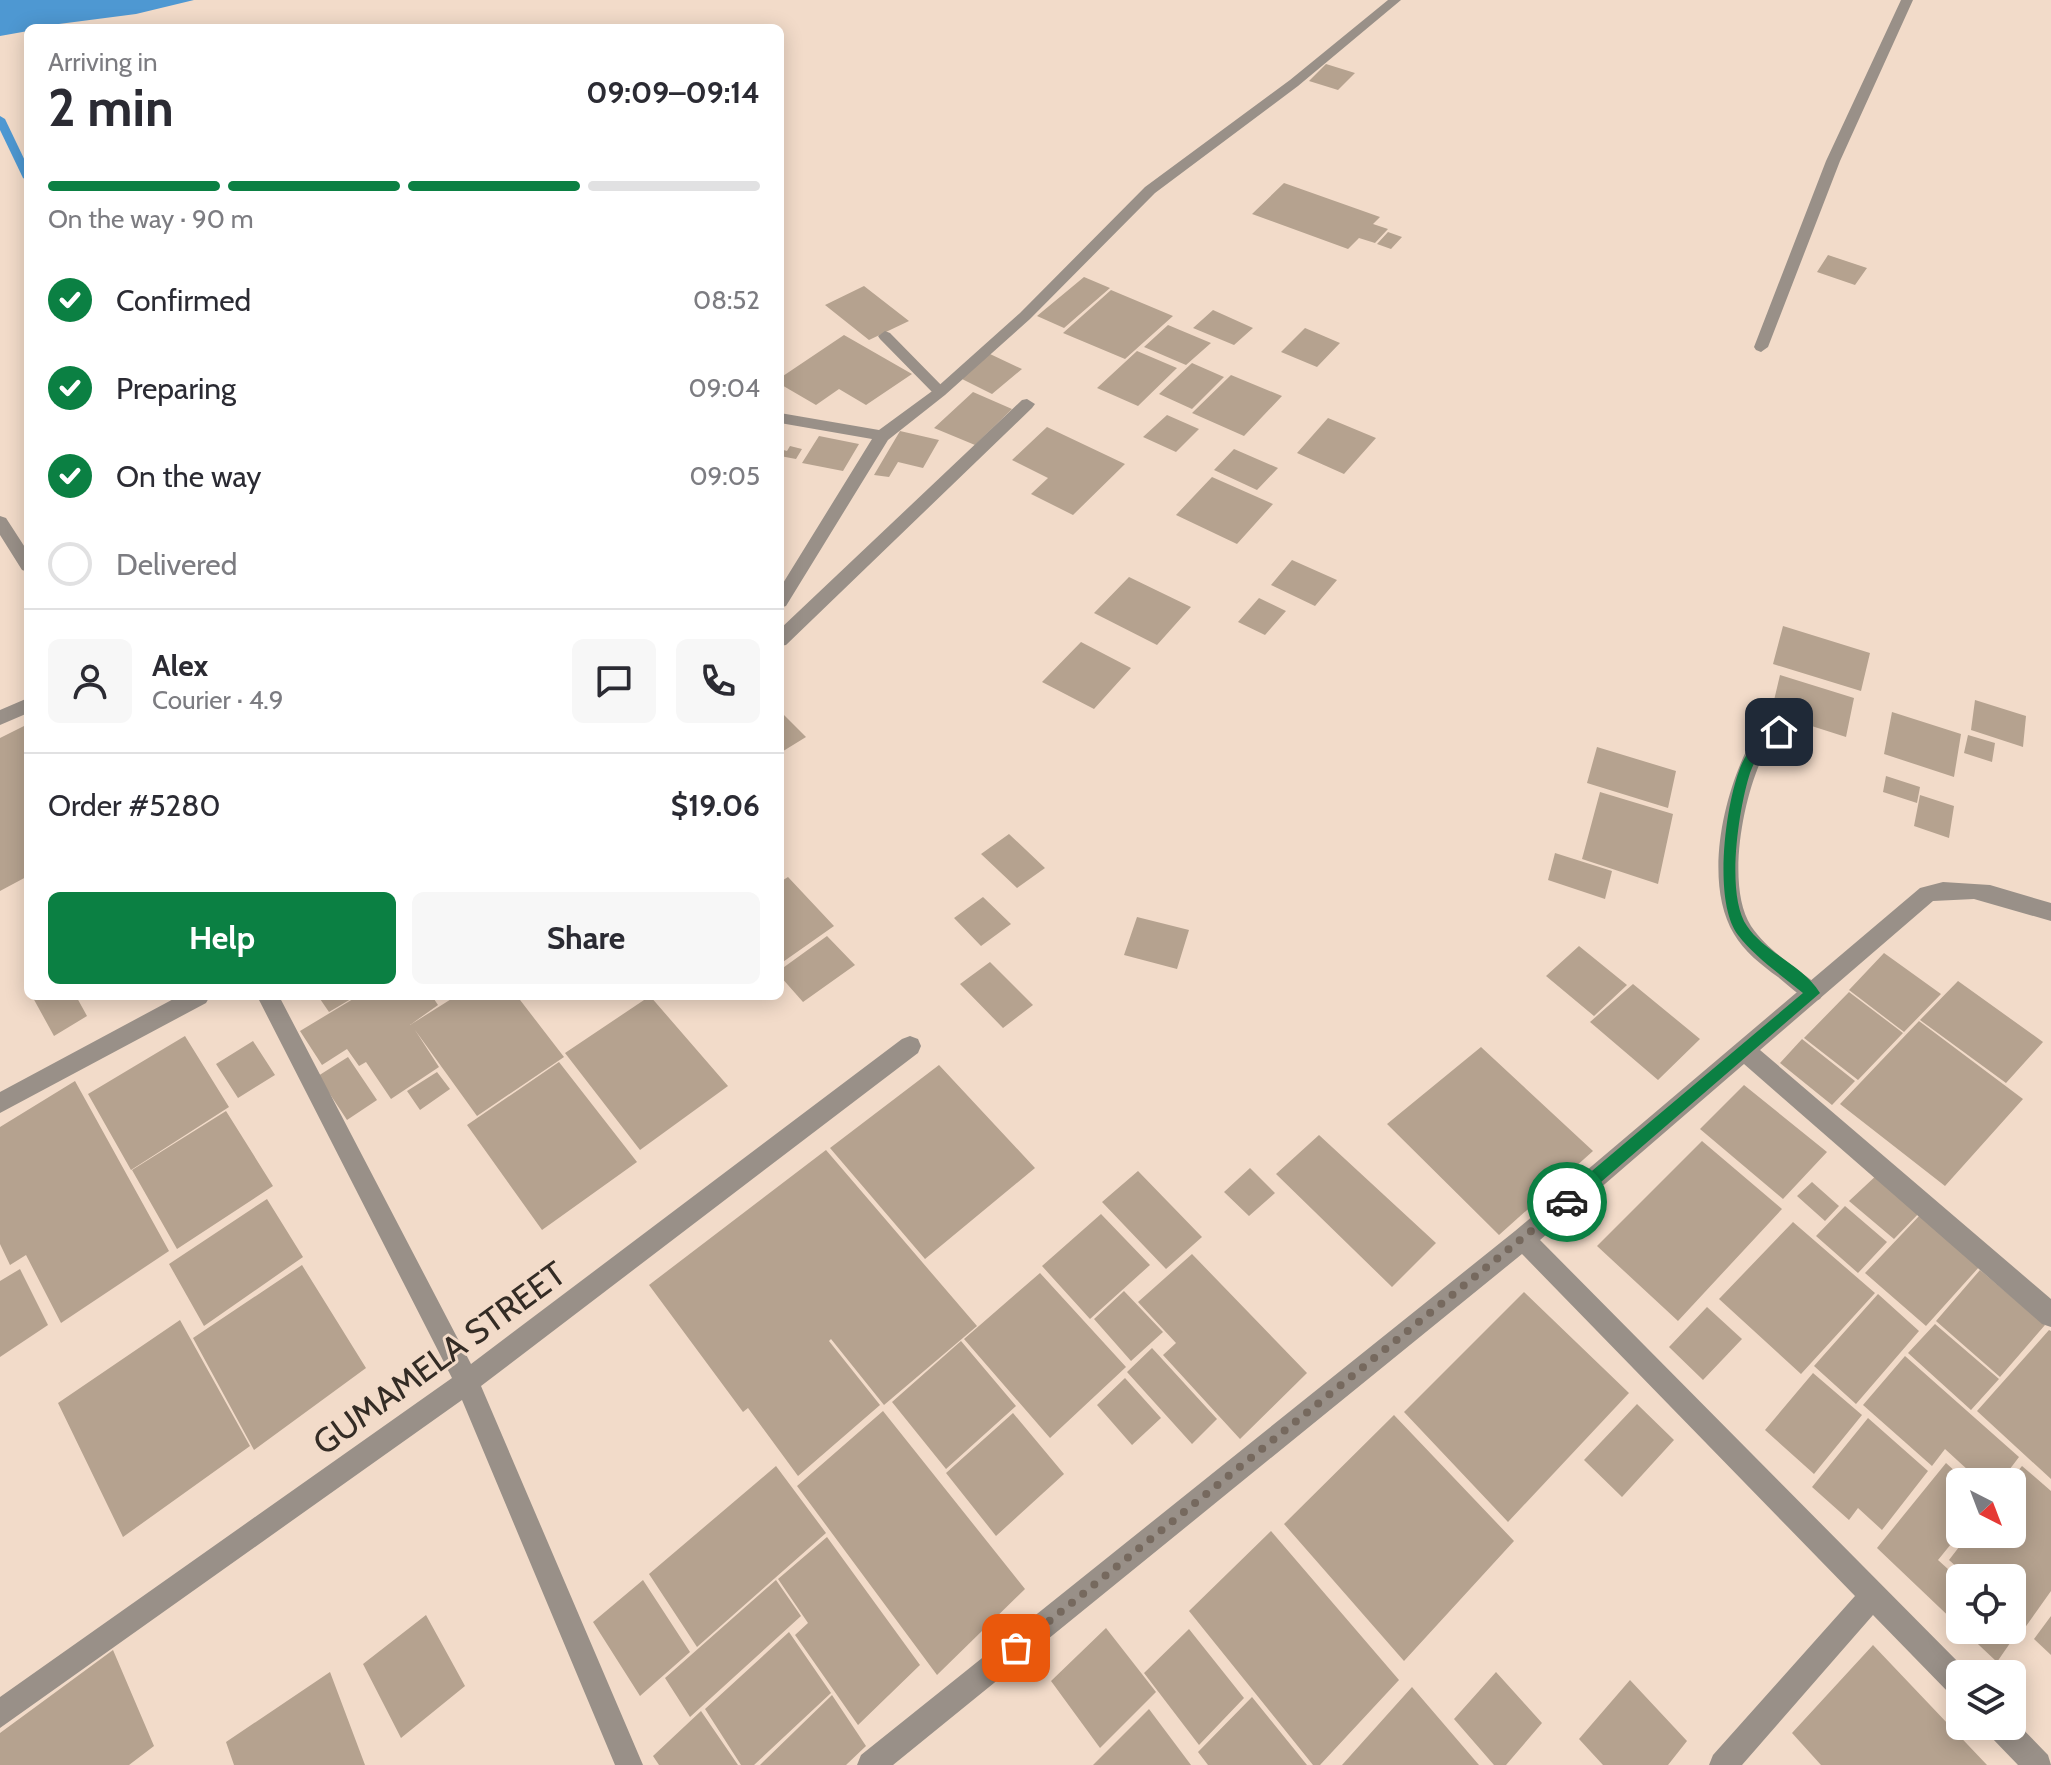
<!DOCTYPE html>
<html lang="en">
<head>
<meta charset="utf-8">
<style>
  :root { --surface:#fff; --page:#f7f7f7; --text:#2b2b33; --muted:#7c7c81; --line:#e1e1e2; --accent:#0b8043 }
  body { margin:0; font-family:Cabin,sans-serif; background:var(--page); color:var(--text); height:100vh; display:flex; flex-direction:column; font-size:30px; white-space:nowrap }
  * { box-sizing:border-box; margin:0 }
  p { font-size:26px; color:var(--muted) }
  .icon { flex:none; width:44px; height:44px; fill:none; stroke:currentColor; stroke-width:2; stroke-linecap:round; stroke-linejoin:round }
  .map { position:relative; flex:1; overflow:hidden }
  .panel { position:absolute; left:24px; top:24px; width:760px; height:976px; display:flex; flex-direction:column; background:var(--surface); border-radius:12px; box-shadow:0 4px 20px #0003 }
  .panel>* { flex:none }
  .needle { width:52px; rotate:138deg }
  .tools { position:absolute; left:1946px; top:1468px; display:grid; gap:16px }
  .tools a { display:grid; place-items:center; width:80px; height:80px; border-radius:12px; background:var(--surface); box-shadow:0 4px 20px #0003; font-size:40px }
  .pin { position:absolute; display:grid; place-items:center; width:68px; height:68px; color:#fff; margin:-34px; border-radius:16px; box-shadow:0 4px 12px #0006 }
  .courier { position:absolute; display:grid; place-items:center; width:80px; height:80px; margin:-40px; border:6px solid #0b8043; border-radius:50%; background:#fff; color:#222; box-shadow:0 2px 10px #0007 }
  .overview em { font-style:normal; font-weight:700 }
  .overview div { display:flex; flex-direction:column-reverse }
  .overview { display:flex; align-items:center; justify-content:space-between; height:136px; padding:0 24px }
  h1 { font-size:52px; font-weight:700; line-height:60px }
  .bar { display:grid; grid-template-columns:repeat(4,1fr); gap:12px 8px; align-content:center; height:96px; padding:0 24px }
  .bar i { height:10px; border-radius:6px; background:var(--line) }
  .bar .selected { background:var(--accent) }
  .bar p { grid-column:span 4 }
  .line { display:flex; align-items:center; gap:20px; padding:0 24px; border-top:2px solid var(--line) }
  .line div { flex:1 }
  .round { display:grid; place-items:center; flex:none; width:84px; height:84px; border-radius:12px; background:var(--page) }
  ol { padding:0 24px; list-style:none }
  li { display:flex; align-items:center; gap:24px; height:88px }
  li p { margin-inline-start:auto }
  li .icon { padding:8px; border-radius:50%; background:var(--accent); color:#fff; stroke-width:4 }
  li:last-child { color:var(--muted) }
  li i { width:44px; height:44px; border:4px solid var(--line); border-radius:50% }
  .button { display:flex; gap:16px; margin-top:auto; padding:16px 24px }
  .button a { flex:1; height:92px; border-radius:12px; background:var(--accent); color:#fff; font-size:32px; font-weight:700; line-height:92px; text-align:center }
  .button a+a { background:var(--page); color:var(--text) }
  .map>svg:first-child { display:block }
</style>
</head>
<body>
<div class="map">
<svg width="2051" height="1765" viewBox="0 0 2051 1765">
  <rect width="100%" height="100%" fill="#f2dbc9"/>
  <!-- water -->
  <path fill="#4e98d2" d="M0 0H194L136 14 28 28V31L0 36Z"/>
  <g fill="none" stroke-linecap="round" stroke-linejoin="round">
    <!-- stream -->
    <path fill="#4e98d2" fill-rule="evenodd" d="M0 116 5 119 28 167V181L23 178 0 130Z"/>
  </g>
  <!-- building -->
  <path fill="#b5a28f" d="M1326 64 1355 73 1338 90 1309 81Z
    M1284 183 1380 217 1373 224 1388 229 1375 243 1359 238 1348 249 1252 214Z
    M1388 232 1402 237 1391 249 1377 244Z
    M1828 255 1867 268 1855 285 1817 272Z
    M1084 277 1110 288 1064 328 1037 316Z
    M864 286 909 321 869 340 825 305Z
    M1111 290 1173 316 1125 359 1063 333Z
    M1213 310 1253 328 1234 345 1193 328Z
    M1168 325 1211 343 1186 365 1144 347Z
    M1305 328 1340 343 1317 367 1281 352Z
    M844 335 912 374 866 405 839 389 816 405 780 384V378Z
    M1137 351 1177 368 1138 406 1097 388Z
    M990 354 1022 369 992 394 960 378Z
    M1192 363 1224 377 1192 409 1159 394Z
    M1231 375 1282 396 1244 436 1192 413Z
    M973 392 1012 409 975 445 934 428Z
    M1167 415 1199 429 1176 452 1143 437Z
    M1328 418 1376 438 1344 474 1297 453Z
    M1047 427 1125 464 1073 515 1031 494 1048 478 1012 460Z
    M900 431 939 440 923 468 898 462 889 477 874 475Z
    M819 436 859 444 843 471 802 463Z
    M790 446 802 449 796 459 780 456V449L787 451Z
    M1234 449 1278 468 1257 490 1214 470Z
    M1212 477 1273 504 1237 544 1176 515Z
    M1292 560 1337 580 1315 606 1271 585Z
    M1129 577 1191 607 1157 645 1094 613Z
    M1259 598 1286 611 1265 635 1238 622Z
    M1783 626 1870 653 1861 691 1773 664Z
    M1081 642 1131 668 1094 709 1042 682Z
    M1780 675 1854 698 1846 737 1771 713Z
    M1975 700 2026 716 2023 747 1971 730Z
    M780 711 806 737 780 753Z
    M1892 712 1961 734 1954 777 1884 754Z
    M28 724V876L0 891V738Z
    M1968 735 1995 743 1992 762 1964 753Z
    M1597 747 1676 771 1668 808 1587 783Z
    M1886 776 1920 787 1917 803 1883 792Z
    M1600 792 1673 814 1658 884 1582 859Z
    M1920 795 1954 806 1949 838 1914 826Z
    M1009 834 1045 868 1017 888 981 854Z
    M1555 853 1612 871 1605 899 1548 880Z
    M788 877 834 926 780 964V882Z
    M983 897 1011 924 981 946 954 918Z
    M1137 917 1189 930 1177 969 1124 955Z
    M827 936 855 965 803 1002 780 976V970Z
    M1579 946 1627 985 1594 1016 1546 976Z
    M1884 953 1941 994 1904 1032 1849 990Z
    M990 962 1033 1005 1003 1028 960 984Z
    M1958 981 2043 1042 2006 1083 1920 1020Z
    M1633 984 1700 1039 1658 1080 1590 1022Z
    M1849 992 1903 1033 1858 1080 1804 1038Z
    M32 996H76L87 1016 54 1036Z
    M318 996H356L329 1012Z
    M358 996H432L438 1005 410 1025 456 996H517L564 1057 477 1116 415 1030 439 1067 391 1099 366 1062 359 1066 347 1049 322 1065 300 1031Z
    M650 996 728 1086 640 1150 565 1053Z
    M1919 1021 2023 1099 1945 1186 1840 1104Z
    M185 1036 229 1107 131 1170 88 1094Z
    M1802 1039 1855 1081 1832 1105 1780 1063Z
    M253 1041 275 1075 238 1098 216 1064Z
    M1481 1047 1593 1151 1499 1235 1387 1124Z
    M348 1057 377 1100 347 1120 318 1076Z
    M559 1062 637 1162 542 1230 467 1125Z
    M939 1065 1035 1168 925 1259 830 1148Z
    M437 1072 450 1089 420 1110 407 1091Z
    M75 1081 169 1251 61 1323 26 1255 10 1265 0 1244V1127Z
    M1744 1085 1827 1152 1783 1199 1700 1129Z
    M226 1111 273 1186 177 1249 132 1170Z
    M1319 1135 1436 1243 1392 1287 1276 1174Z
    M1702 1141 1782 1209 1678 1321 1597 1246Z
    M826 1150 977 1326 884 1405 831 1339 829 1341 880 1405 798 1476 748 1408 743 1412 649 1285Z
    M1250 1168 1275 1193 1249 1216 1224 1192Z
    M1138 1171 1202 1237 1166 1269 1102 1202Z
    M1879 1173 1923 1209 1894 1239 1849 1201Z
    M1812 1182 1839 1206 1825 1221 1797 1196Z
    M267 1199 303 1257 204 1326 169 1264Z
    M1845 1206 1887 1242 1858 1273 1816 1236Z
    M1101 1214 1150 1265 1090 1319 1042 1266Z
    M1920 1215 1980 1266 1926 1326 1865 1273Z
    M1793 1222 1875 1293 1801 1374 1719 1299Z
    M1192 1254 1307 1373 1240 1439 1163 1355 1176 1343 1138 1302Z
    M302 1265 366 1368 254 1450 193 1338Z
    M20 1269 48 1325 0 1357V1281Z
    M1980 1270 2045 1325 2000 1377 1936 1321Z
    M1040 1273 1126 1367 1050 1438 964 1339Z
    M1124 1291 1163 1332 1131 1361 1094 1319Z
    M1524 1292 1629 1393 1508 1522 1404 1412Z
    M1878 1294 1919 1331 1856 1404 1814 1366Z
    M1707 1307 1742 1339 1703 1380 1669 1347Z
    M180 1320 250 1446 123 1537 58 1403Z
    M1935 1324 1999 1379 1971 1410 1908 1353Z
    M2049 1330 2051 1331V1479L1977 1411Z
    M961 1341 1016 1406 946 1469 892 1402Z
    M1152 1348 1217 1419 1192 1444 1127 1372Z
    M1905 1356 2019 1457 2000 1482H1981L1945 1449 1932 1466 1863 1405Z
    M1813 1373 1862 1415 1814 1474 1765 1430Z
    M1125 1378 1161 1418 1132 1445 1097 1405Z
    M1637 1404 1674 1440 1622 1497 1584 1460Z
    M883 1411 1025 1589 937 1675 797 1486Z
    M1013 1413 1064 1474 996 1536 946 1473Z
    M1394 1415 1514 1541 1404 1661 1284 1524Z
    M1868 1418 1928 1471 1882 1530 1858 1508 1849 1520 1812 1487Z
    M1946 1463 1967 1482H1960V1533L1938 1560 1960 1580V1627L1877 1548Z
    M776 1466 826 1533 697 1647 649 1574Z
    M2022 1466 2051 1491V1591L2024 1629 2012 1618V1578H1969L1949 1560 1969 1534H2012V1482H2009Z
    M1271 1531 1399 1680 1320 1765H1313L1189 1611Z
    M827 1537 920 1665 858 1725 795 1635 808 1623 778 1579Z
    M643 1580 690 1652 640 1696 593 1622Z
    M776 1580 801 1616 690 1717 665 1678Z
    M426 1615 465 1686 401 1738 363 1664Z
    M2051 1616V1655L2034 1639Z
    M1106 1628 1156 1692 1100 1748 1051 1681Z
    M2012 1628 2017 1633 1997 1662 1963 1630Z
    M1189 1629 1244 1698 1199 1745 1144 1673Z
    M789 1632 831 1693 754 1765H741L705 1709Z
    M1873 1645 1987 1765H1821L1792 1733Z
    M113 1650 154 1746 129 1765H0V1733Z
    M330 1672 365 1765H234L226 1742Z
    M1496 1672 1542 1723 1506 1765H1494L1454 1719Z
    M1630 1680 1687 1741 1668 1765H1603L1579 1739Z
    M1412 1687 1479 1765H1342Z
    M832 1695 866 1746 846 1765H760Z
    M1252 1697 1307 1765H1208L1198 1752Z
    M1149 1709 1191 1765H1093Z
    M701 1711 738 1765H659L653 1756Z"/>
  <g fill="none" stroke-linecap="round" stroke-linejoin="round">
    <!-- lane -->
    <path fill="#999088" fill-rule="evenodd" d="M885 331 890 333 945 389V395H935L880 339 878 336Z
      M1803 725 1810 727 1812 732 1810 737 1770 743C1745 783 1724 884 1751 926 1768 951 1797 968 1820 987L1824 993 1820 999 1813 1002C1800 997 1789 986 1778 977 1761 965 1744 951 1734 934 1701 879 1726 781 1757 731Z"/>
    <!-- street -->
    <path fill="#999088" fill-rule="evenodd" d="M1388 0H1401L1298 86 1155 193 1030 319 945 395 888 440 786 606 780 608V588L872 439 780 423V413L879 430 935 389 1020 313 1145 187 1290 80Z
      M1901 0H1913L1840 161 1768 347 1761 352 1756 350 1754 347 1826 161Z
      M1027 399 1035 404 1032 408 786 645 780 646V629L1022 400Z
      M0 516 6 518 28 552V572L22 570 0 535Z
      M28 698V713L0 725V710Z
      M1943 882 1990 885 2051 903V921L1974 899 1933 901 1760 1050 2051 1299V1327L2042 1324 1744 1064 1540 1240 1970 1674H1960V1698L1950 1694 1873 1615 1742 1765H1709L1713 1755 1855 1596 1522 1254 893 1765H857L861 1755 1515 1231 1920 888Z
      M179 996H210L206 1003 0 1113V1092Z
      M257 996H279L471 1364 902 1039 910 1036 918 1039 921 1046 918 1053 481 1386 643 1765H615L462 1400 0 1728V1697L452 1378Z
      M2012 1718 2048 1755 2051 1765H2018L1990 1736 1986 1726H2012Z"/>
  </g>
  <!-- route -->
  <path fill="#0b8043" d="M1779 727 1783 729V735L1768 740C1762 750 1754 761 1750 773 1739 807 1725 895 1747 926 1765 953 1803 965 1820 993L1572 1207H1561V1197L1803 993C1781 975 1755 957 1738 935 1713 902 1725 809 1739 771 1743 758 1753 745 1760 733Z"/>
  <g fill="none" stroke-linecap="round" stroke-linejoin="round">
    <!-- done -->
    <path stroke="#76695e" stroke-width="8" stroke-dasharray="0 14.4" d="M1016 1648 1567 1202"/>
  </g>
  <g text-anchor="middle" dominant-baseline="central" stroke-width="6" stroke-linejoin="round" paint-order="stroke">
    <!-- near-street labels -->
    <g font-size="34" fill="#342c25" stroke="#f2dbc9">
      <text transform="translate(439 1358) rotate(-36)">GUMAMELA STREET</text>
    </g>
  </g>
</svg>
<div class="tools">
<a><svg class="needle" viewBox="-14 -14 28 28"><path d="M0-13l5 13h-10z" fill="#e53935"/><path d="M0 13l5-13h-10z" fill="#7c7c81"/></svg></a>
<a><svg class="icon" aria-label="locate" viewBox="0 0 24 24"><circle cx="12" cy="12" r="6"/><path d="M12 2v4M12 18v4M2 12h4M18 12h4"/></svg></a>
<a><svg class="icon" aria-label="layers" viewBox="0 0 24 24"><path d="M12 4l9 5-9 5-9-5zM3 14l9 5 9-5"/></svg></a>
</div>
<div class="pin" style="left:1016px;top:1648px;background:#ea580c"><svg class="icon" aria-label="bag" viewBox="0 0 24 24"><path d="M5 8h14l-1 12H6zM9 8a3 3 0 0 1 6 0"/></svg></div>
<div class="pin" style="left:1779px;top:732px;background:#1f2937"><svg class="icon" aria-label="home" viewBox="0 0 24 24"><path d="M3 11l9-7 9 7M6 9v11h12V9"/></svg></div>
<div class="courier" style="left:1567px;top:1202px"><svg class="icon" aria-label="car" viewBox="0 0 24 24"><path d="M5 17H2v-5l4-1 3-4h7l3 4 3 1v5h-3M9 17h6M6 11h13"/><circle cx="7" cy="17" r="2"/><circle cx="17" cy="17" r="2"/></svg></div>
<section class="panel">
<div class="overview"><div><h1>2 min</h1><p>Arriving in</p></div><em>09:09–09:14</em></div>
<div class="bar"><i class="selected"></i><i class="selected"></i><i class="selected"></i><i></i><p>On the way · 90 m</p></div>
<ol>
<li><svg class="icon" aria-label="check" viewBox="0 0 24 24"><path d="M5 12l5 5 9-10"/></svg>Confirmed<p>08:52</p></li>
<li><svg class="icon" aria-label="check" viewBox="0 0 24 24"><path d="M5 12l5 5 9-10"/></svg>Preparing<p>09:04</p></li>
<li><svg class="icon" aria-label="check" viewBox="0 0 24 24"><path d="M5 12l5 5 9-10"/></svg>On the way<p>09:05</p></li>
<li><i></i>Delivered</li>
</ol>
<div class="line" style="height:144px"><a class="round"><svg class="icon" aria-label="person" viewBox="0 0 24 24"><circle cx="12" cy="8" r="4"/><path d="M4 21q1-7 8-7t8 7"/></svg></a><div><b>Alex</b><p>Courier · 4.9</p></div><a class="round"><svg class="icon" aria-label="chat" viewBox="0 0 24 24"><path d="M4 5h16v11H9l-5 4z"/></svg></a><a class="round"><svg class="icon" aria-label="phone" viewBox="0 0 24 24"><path d="M5 4h4l2 5-3 2q2 4 5 5l2-3 5 2v4C11 20 4 13 5 4z"/></svg></a></div>
<div class="line" style="height:104px"><div>Order #5280</div><b>$19.06</b></div>
<div class="button"><a>Help</a><a>Share</a></div>
</section>
</div>
</body>
</html>
